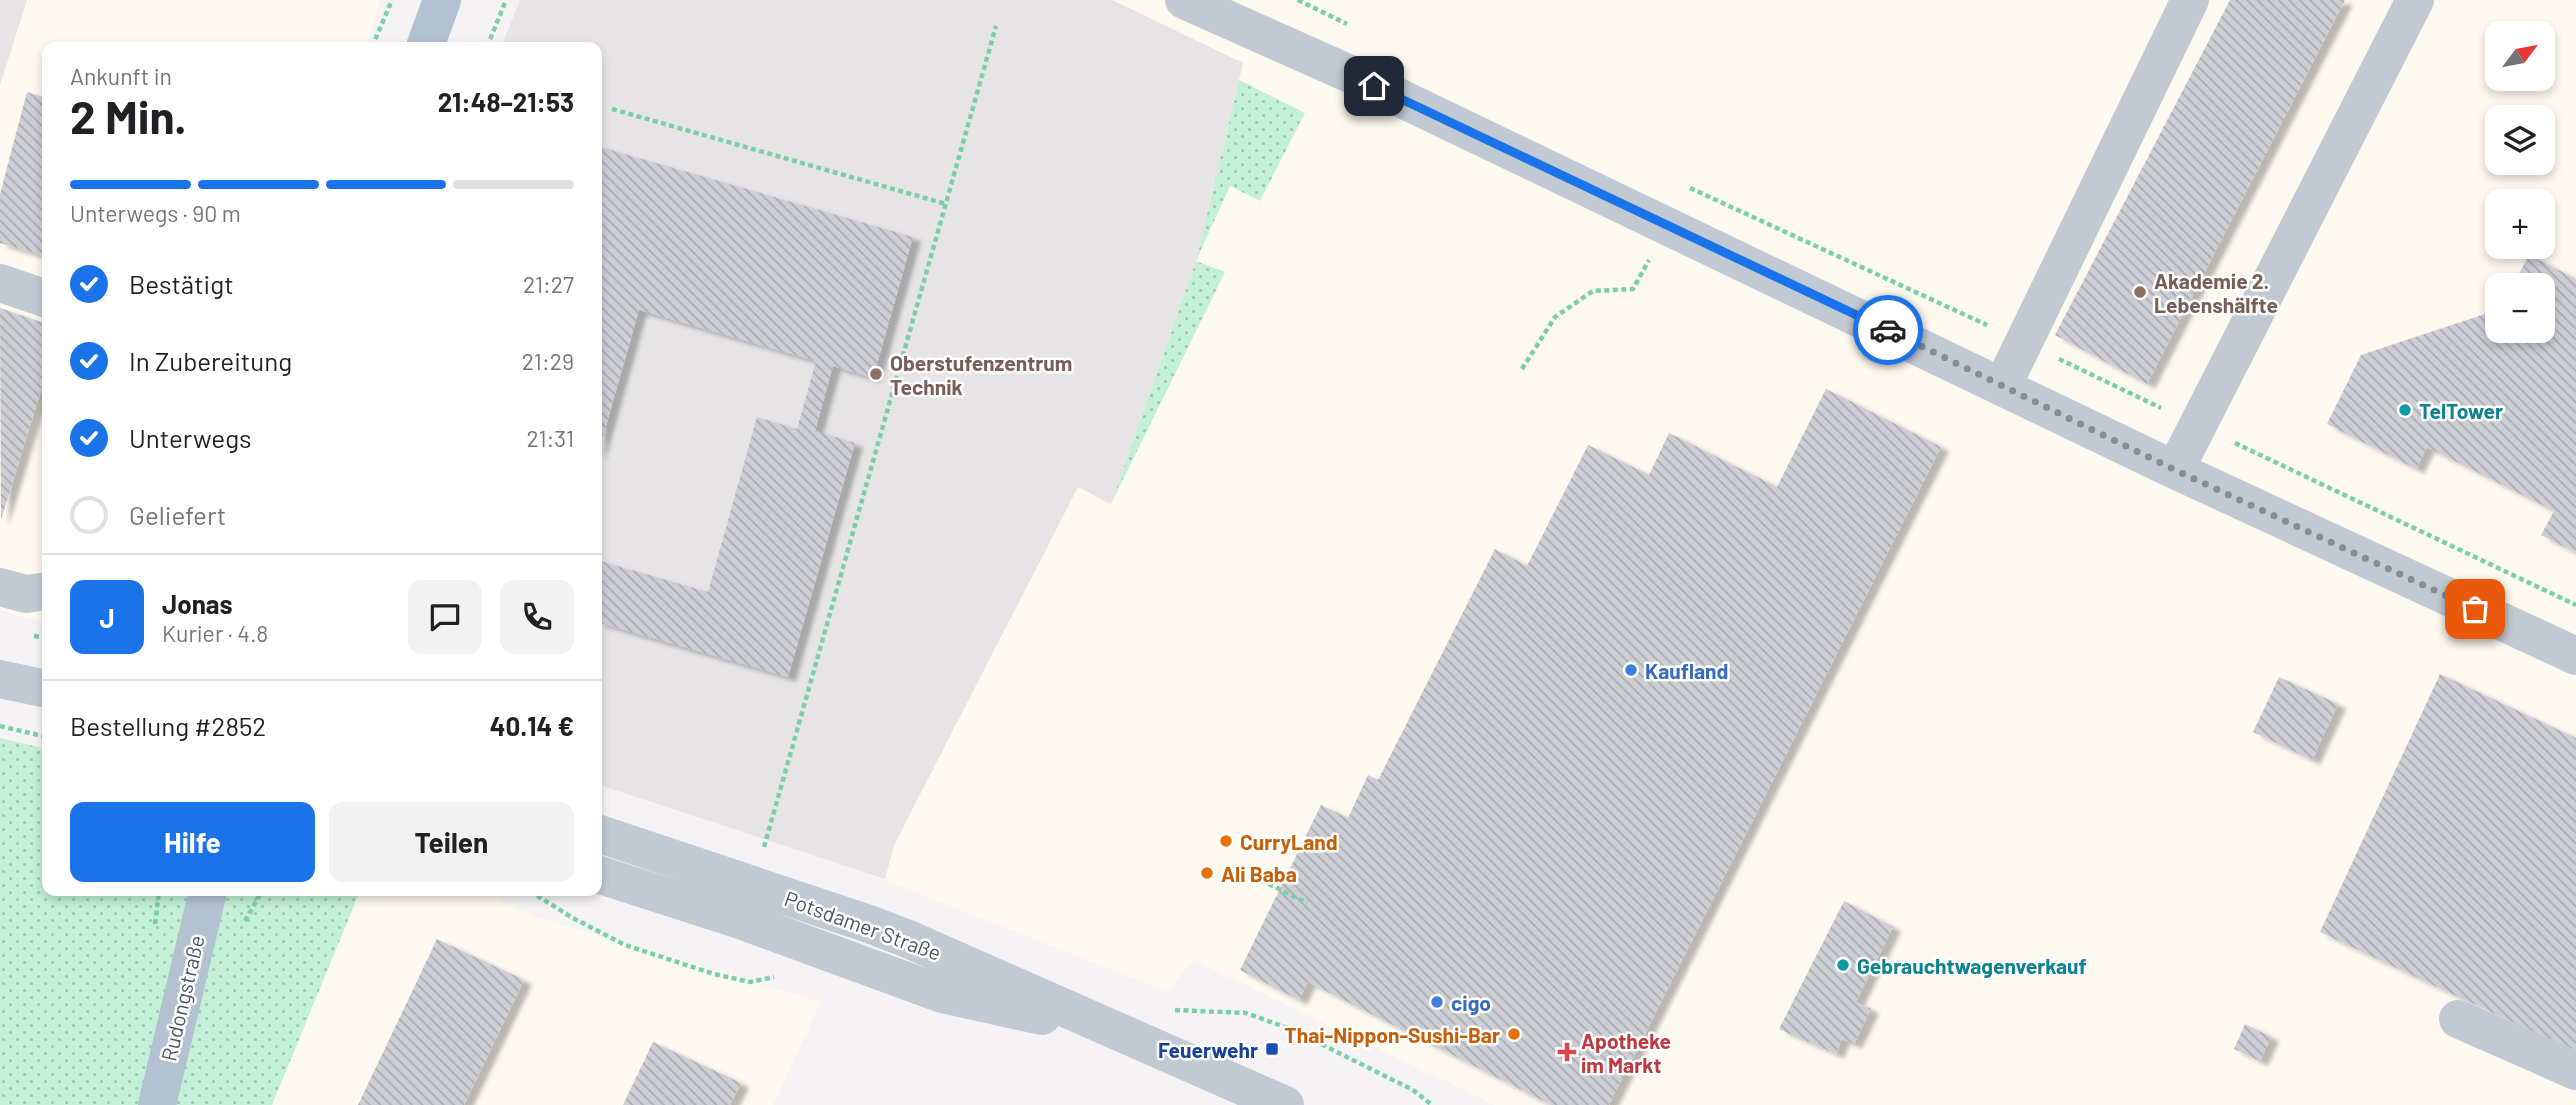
<!DOCTYPE html>
<html lang="de">
<head>
<meta charset="utf-8">
<style>
  :root { --surface:#fff; --page:#f2f2f2; --text:#202124; --muted:#757577; --line:#e0e0e0; --accent:#1a73e8 }
  body { margin:0; font-family:Barlow,sans-serif; background:var(--page); color:var(--text); height:100vh; display:flex; flex-direction:column; font-size:26px; white-space:nowrap }
  * { box-sizing:border-box; margin:0 }
  p { font-size:23px; color:var(--muted) }
  .icon { flex:none; width:38px; height:38px; fill:none; stroke:currentColor; stroke-width:2; stroke-linecap:round; stroke-linejoin:round }
  .map { position:relative; flex:1; overflow:hidden }
  .details { position:absolute; left:42px; top:42px; width:560px; height:854px; display:flex; flex-direction:column; background:var(--surface); border-radius:14px; box-shadow:0 4px 10px #0003 }
  .details>* { flex:none }
  .needle { width:46px; rotate:58deg }
  .buttons { position:absolute; left:2485px; top:21px; display:grid; gap:14px }
  .buttons a { display:grid; place-items:center; width:70px; height:70px; border-radius:14px; background:var(--surface); box-shadow:0 4px 10px #0003; font-size:35px }
  .pin { position:absolute; display:grid; place-items:center; width:60px; height:60px; color:#fff; margin:-30px; border-radius:14px; box-shadow:0 4px 10px #0006 }
  .courier { position:absolute; display:grid; place-items:center; width:70px; height:70px; margin:-35px; border:5px solid #1a73e8; border-radius:50%; background:#fff; color:#222; box-shadow:0 2px 9px #0007 }
  .head em { font-style:normal; font-weight:700 }
  .head div { display:flex; flex-direction:column-reverse }
  .head { display:flex; align-items:center; justify-content:space-between; height:119px; padding:0 28px }
  h1 { font-size:46px; font-weight:700; line-height:52px }
  .bar { display:grid; grid-template-columns:repeat(4,1fr); gap:10px 7px; align-content:center; height:84px; padding:0 28px }
  .bar i { height:9px; border-radius:5px; background:var(--line) }
  .bar .current { background:var(--accent) }
  .bar p { grid-column:span 4 }
  .line { display:flex; align-items:center; gap:18px; padding:0 28px; border-top:2px solid var(--line) }
  .line div { flex:1 }
  .round { display:grid; place-items:center; flex:none; width:74px; height:74px; border-radius:14px; background:var(--page) }
  ol { padding:0 28px; list-style:none }
  li { display:flex; align-items:center; gap:21px; height:77px }
  li p { margin-inline-start:auto }
  li .icon { padding:7px; border-radius:50%; background:var(--accent); color:#fff; stroke-width:4 }
  li:last-child { color:var(--muted) }
  li i { width:38px; height:38px; border:4px solid var(--line); border-radius:50% }
  .action { display:flex; gap:14px; margin-top:auto; padding:14px 28px }
  .action a { flex:1; height:80px; border-radius:14px; background:var(--accent); color:#fff; font-size:28px; font-weight:700; line-height:80px; text-align:center }
  .action a+a { background:var(--page); color:var(--text) }
  .map>svg:first-child { display:block }
</style>
</head>
<body>
<div class="map">
<svg width="2576" height="1105" viewBox="0 0 2576 1105">
  <defs>
    <pattern id="grass-dots" width="8" height="8" patternUnits="userSpaceOnUse" patternTransform="scale(1.75)"><rect width="8" height="8" fill="#c3f1d5"/><path d="M2 2h.1M6 6h.1" fill="none" stroke="#a0c6b0" stroke-width="1.8" stroke-linecap="round"/></pattern>
    <pattern id="building-back-hatch" width="6" height="6" patternUnits="userSpaceOnUse" patternTransform="scale(1.75)"><rect width="6" height="6" fill="#cdcfd5"/><path d="M-1 5l2 2M0 0l6 6M5-1l2 2" fill="none" stroke="#a8abb0"/></pattern>
    <filter id="shadow"><feDropShadow dx="8" dy="4.5" stdDeviation="2" flood-color="#0004"/></filter>
  </defs>
  <rect width="100%" height="100%" fill="#f5f3f3"/>
  <!-- commercial -->
  <path fill="#fdf9ef" fill-rule="evenodd" d="M27 0H380L366 47H47V624L0 610V85Z
    M1112 0H2576V1105H1495L1193 960 1168 992 864 872 885 879 894 845 1078 487 1111 503 1243 63ZM2497 33H2543V79H2497ZM2497 117H2543V163H2497ZM2497 201H2543V247H2497ZM2497 285H2543V331H2497Z
    M360 891H477L536 917 821 1002 773 1105H272Z"/>
  <!-- education -->
  <path fill="#e6e4e5" d="M0 0H27L0 85Z
    M520 0H1112L1243 63 1196 261 1111 504 1078 487 894 845 885 879 597 784V47H501Z"/>
  <!-- grass -->
  <path fill="url(#grass-dots)" d="M1239 80 1305 113 1260 201 1230 186 1196 261 1225 272 1111 504 1196 261Z
    M0 738 47 749V891H360L272 1105H0Z"/>
  <!-- building -->
  <path fill="url(#building-back-hatch)" filter="url(#shadow)" d="M2230 0H2345L2147 384 2055 335Z
    M27 92 47 98V257L0 243V194Z
    M597 146 913 237 873 378 833 366 815 431 855 443 788 677 597 622V560L708 592 757 417 797 429 816 361 639 310 597 457Z
    M2529 255 2576 279V553L2541 535 2554 511 2427 447 2416 469 2327 424 2361 355 2497 310V331H2543V285H2513Z
    M0 308 47 324V371L1 520Z
    M1826 389 1941 447 1609 1105H1551L1308 982 1299 1000 1240 970 1321 805 1348 818 1368 775 1378 780 1495 549 1527 566 1588 445 1649 475 1669 433 1777 487Z
    M2440 674 2576 738V1052L2320 932Z
    M2279 677 2338 704 2312 760 2253 732Z
    M1844 901 1893 927 1856 1002 1871 1009 1854 1044 1842 1039 1836 1054 1779 1029Z
    M437 939 524 980 464 1105H358Z
    M2245 1024 2271 1037 2260 1061 2234 1049Z
    M653 1042 741 1083 730 1105H623Z"/>
  <g fill="none" stroke-linecap="round" stroke-linejoin="round">
    <!-- path -->
    <path stroke="#7ad0a6" stroke-width="4.5" stroke-dasharray="5 3.5" stroke-linecap="butt" d="M1298 0 1347 24
      M372 47 392 0
      M487 47 506 0
      M612 109 946 204
      M1690 188 1987 325
      M2059 359 2161 408
      M1522 369 1555 317 1593 291 1633 289 1649 260
      M2235 443 2576 605
      M34 636 47 638
      M0 726 47 737
      M764 847 996 26
      M1261 880 1307 903
      M530 891 571 917 625 945 714 974 750 982 774 977
      M245 921 262 891
      M155 924 159 891
      M1175 1010 1246 1013 1293 1030 1413 1090 1432 1105"/>
    <!-- minor -->
    <path stroke="#c1cad2" stroke-width="38" d="M1184 0 1350 74 2175 470 2576 656
      M0 283 47 299
      M2003 385 2190 0
      M2175 470 2415 0
      M0 587 26 594 47 591
      M0 679 47 689
      M597 833 869 924 908 939 1285 1105
      M597 874 740 920 942 994 1042 1016
      M2458 1019 2576 1071"/>
    <!-- major -->
    <path stroke="#b3c2d1" stroke-width="38" d="M425 47 442 0
      M157 1105 208 891"/>
  </g>
  <g fill="none" stroke-linecap="round" stroke-linejoin="round">
    <!-- done -->
    <path stroke="#868d94" stroke-width="7" stroke-dasharray="0 12.6" d="M1888 330 2175 470 2475 609"/>
    <!-- route -->
    <path stroke="#1a73e8" stroke-width="9" d="M1374 86 1888 330"/>
  </g>
  <!-- markers -->
  <g fill="#8d6e63" stroke="#fff" stroke-width="2.5">
    <circle cx="2140" cy="292" r="7"/>
    <circle cx="876" cy="374" r="7"/>
  </g>
  <g fill="#0f9aa8" stroke="#fff" stroke-width="2.5">
    <circle cx="2405" cy="410" r="7"/>
    <circle cx="1843" cy="965" r="7"/>
  </g>
  <g fill="#3f7fe0" stroke="#fff" stroke-width="2.5">
    <circle cx="1631" cy="670" r="7"/>
    <circle cx="1437" cy="1002" r="7"/>
  </g>
  <g fill="#e8710a" stroke="#fff" stroke-width="2.5">
    <circle cx="1226" cy="841" r="7"/>
    <circle cx="1207" cy="873" r="7"/>
    <circle cx="1514" cy="1034" r="7"/>
  </g>
  <rect fill="#1a4fb4" stroke="#fff" stroke-width="2.5" x="1265" y="1042" width="14" height="14" rx="3.5"/>
  <path fill="#e0444e" stroke="#fff" stroke-width="2.5" d="M1563.5 1041.5h7v7h7v7h-7v7h-7v-7h-7v-7h7z"/>
  <g text-anchor="middle" dominant-baseline="central" stroke-width="5" stroke-linejoin="round" paint-order="stroke">
    <!-- education labels -->
    <g font-size="21" font-weight="bold" fill="#785e54" stroke="#fff" text-anchor="start">
      <text x="2154" y="280">Akademie 2.<tspan x="2154" dy="24">Lebenshälfte</tspan></text>
      <text x="890" y="362">Oberstufenzentrum<tspan x="890" dy="24">Technik</tspan></text>
    </g>
    <!-- culture labels -->
    <g font-size="21" font-weight="bold" fill="#0d838f" stroke="#fff" text-anchor="start">
      <text x="2419" y="410">TelTower</text>
      <text x="1857" y="965">Gebrauchtwagenverkauf</text>
    </g>
    <!-- shop labels -->
    <g font-size="21" font-weight="bold" fill="#366cbe" stroke="#fff" text-anchor="start">
      <text x="1645" y="670">Kaufland</text>
      <text x="1451" y="1002">cigo</text>
    </g>
    <!-- food labels -->
    <g font-size="21" font-weight="bold" fill="#c56008" stroke="#fff" text-anchor="start">
      <text x="1240" y="841">CurryLand</text>
      <text x="1221" y="873">Ali Baba</text>
      <text x="1500" y="1034" text-anchor="end">Thai-Nippon-Sushi-Bar</text>
    </g>
    <!-- street labels -->
    <g font-size="21" fill="#4a5661" stroke="#fff">
      <text transform="translate(863 925) rotate(20)">Potsdamer Straße</text>
      <text transform="translate(182 998) rotate(-77)">Rudongstraße</text>
    </g>
    <!-- health labels -->
    <g font-size="21" font-weight="bold" fill="#be3a42" stroke="#fff" text-anchor="start">
      <text x="1581" y="1040">Apotheke<tspan x="1581" dy="24">im Markt</tspan></text>
    </g>
    <!-- transit labels -->
    <g font-size="21" font-weight="bold" fill="#164399" stroke="#fff" text-anchor="end">
      <text x="1258" y="1049">Feuerwehr</text>
    </g>
  </g>
</svg>
<div class="buttons">
<a><svg class="needle" viewBox="-14 -14 28 28"><path d="M0-13l5 13h-10z" fill="#e53935"/><path d="M0 13l5-13h-10z" fill="#757577"/></svg></a>
<a><svg class="icon" aria-label="layers" viewBox="0 0 24 24"><path d="M12 4l9 5-9 5-9-5zM3 14l9 5 9-5"/></svg></a>
<a>+</a>
<a>−</a>
</div>
<div class="pin" style="left:2475px;top:609px;background:#ea580c"><svg class="icon" aria-label="bag" viewBox="0 0 24 24"><path d="M5 8h14l-1 12H6zM9 8a3 3 0 0 1 6 0"/></svg></div>
<div class="pin" style="left:1374px;top:86px;background:#1f2937"><svg class="icon" aria-label="home" viewBox="0 0 24 24"><path d="M3 11l9-7 9 7M6 9v11h12V9"/></svg></div>
<div class="courier" style="left:1888px;top:330px"><svg class="icon" aria-label="car" viewBox="0 0 24 24"><path d="M5 17H2v-5l4-1 3-4h7l3 4 3 1v5h-3M9 17h6M6 11h13"/><circle cx="7" cy="17" r="2"/><circle cx="17" cy="17" r="2"/></svg></div>
<section class="details">
<div class="head"><div><h1>2 Min.</h1><p>Ankunft in</p></div><em>21:48–21:53</em></div>
<div class="bar"><i class="current"></i><i class="current"></i><i class="current"></i><i></i><p>Unterwegs · 90 m</p></div>
<ol>
<li><svg class="icon" aria-label="check" viewBox="0 0 24 24"><path d="M5 12l5 5 9-10"/></svg>Bestätigt<p>21:27</p></li>
<li><svg class="icon" aria-label="check" viewBox="0 0 24 24"><path d="M5 12l5 5 9-10"/></svg>In Zubereitung<p>21:29</p></li>
<li><svg class="icon" aria-label="check" viewBox="0 0 24 24"><path d="M5 12l5 5 9-10"/></svg>Unterwegs<p>21:31</p></li>
<li><i></i>Geliefert</li>
</ol>
<div class="line" style="height:126px"><b class="round" style="background:var(--accent);color:#fff">J</b><div><b>Jonas</b><p>Kurier · 4.8</p></div><a class="round"><svg class="icon" aria-label="chat" viewBox="0 0 24 24"><path d="M4 5h16v11H9l-5 4z"/></svg></a><a class="round"><svg class="icon" aria-label="phone" viewBox="0 0 24 24"><path d="M5 4h4l2 5-3 2q2 4 5 5l2-3 5 2v4C11 20 4 13 5 4z"/></svg></a></div>
<div class="line" style="height:91px"><div>Bestellung #2852</div><b>40.14 €</b></div>
<div class="action"><a>Hilfe</a><a>Teilen</a></div>
</section>
</div>
</body>
</html>
